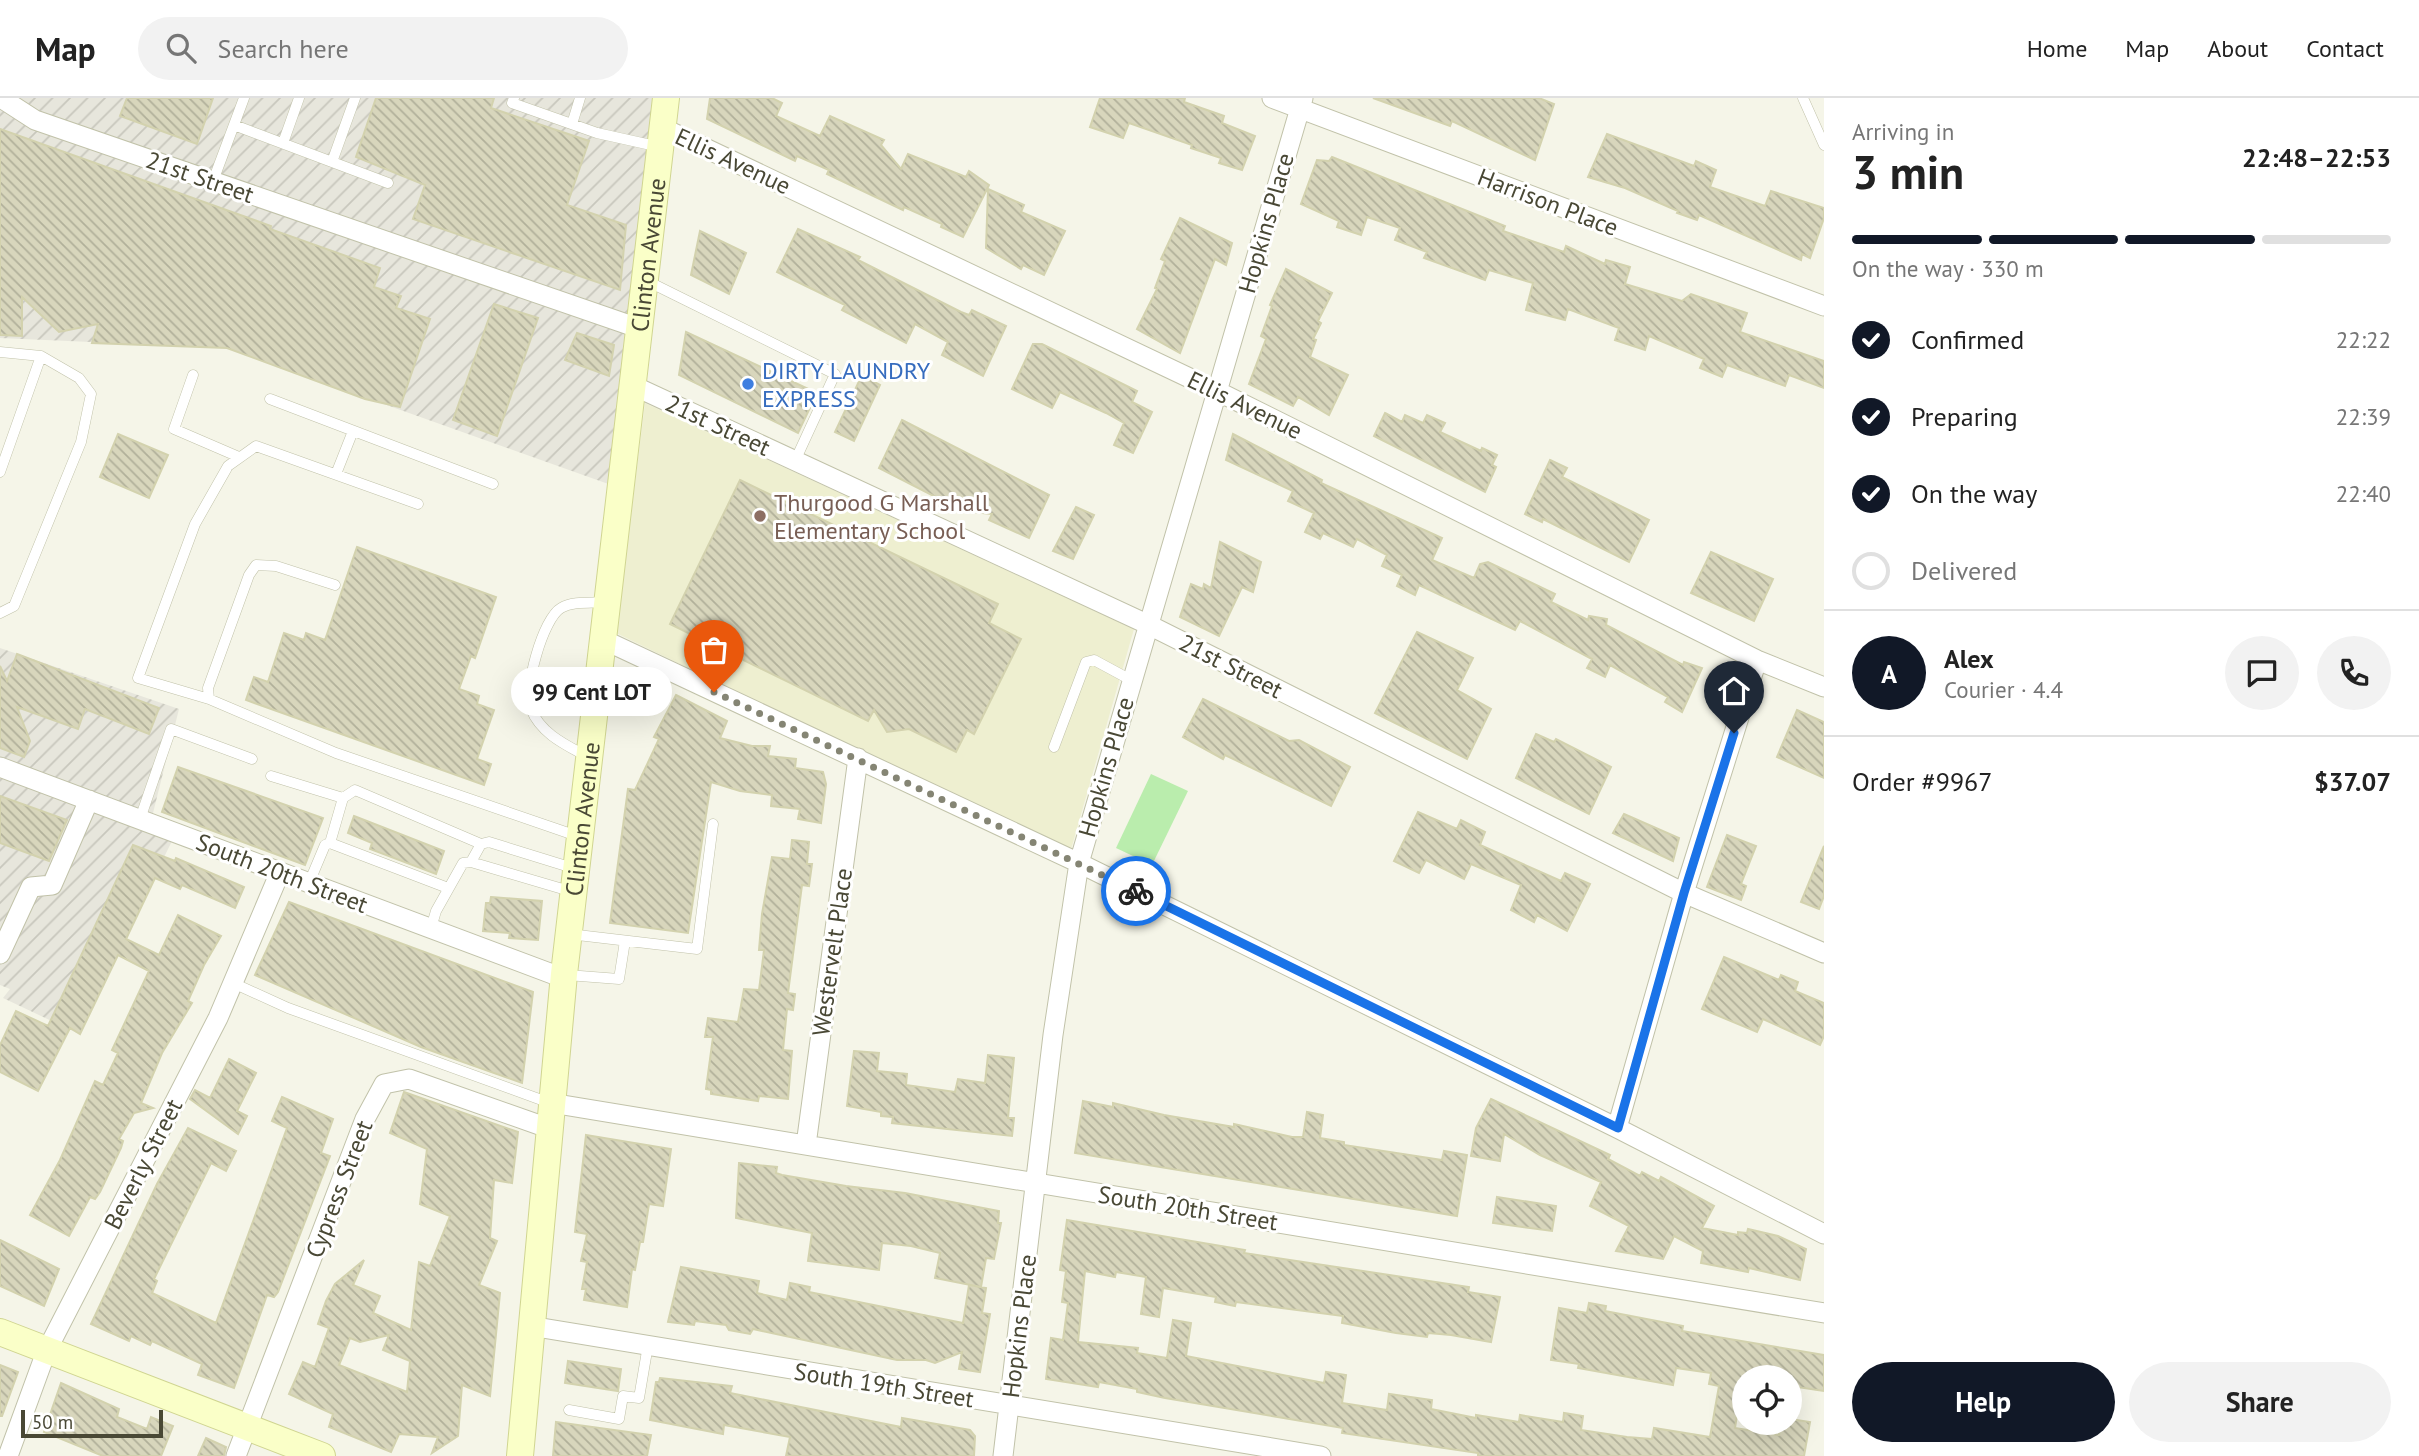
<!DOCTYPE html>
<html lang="en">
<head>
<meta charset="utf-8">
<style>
  :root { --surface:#fff; --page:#f2f2f2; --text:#222; --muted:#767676; --line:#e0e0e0; --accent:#111827 }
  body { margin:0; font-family:"PT Sans",sans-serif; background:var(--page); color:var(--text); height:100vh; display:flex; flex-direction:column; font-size:26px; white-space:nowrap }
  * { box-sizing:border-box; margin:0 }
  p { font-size:23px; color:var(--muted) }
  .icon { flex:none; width:38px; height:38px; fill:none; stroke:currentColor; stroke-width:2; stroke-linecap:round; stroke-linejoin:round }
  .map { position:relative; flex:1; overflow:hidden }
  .sheet { display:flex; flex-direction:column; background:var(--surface); width:595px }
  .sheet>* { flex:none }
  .buttons { position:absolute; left:1732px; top:1267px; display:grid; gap:14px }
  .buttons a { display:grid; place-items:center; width:70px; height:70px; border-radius:50%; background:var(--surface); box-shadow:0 7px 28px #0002; font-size:35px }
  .scale { position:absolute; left:21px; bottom:18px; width:142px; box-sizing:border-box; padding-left:7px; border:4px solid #494835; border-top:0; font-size:19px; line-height:24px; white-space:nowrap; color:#494835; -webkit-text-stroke:5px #fff; paint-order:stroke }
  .pin { position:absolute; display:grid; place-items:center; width:60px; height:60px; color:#fff; margin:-72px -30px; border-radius:50% 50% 50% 0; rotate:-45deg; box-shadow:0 0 7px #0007 }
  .pin .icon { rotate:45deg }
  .courier { position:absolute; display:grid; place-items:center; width:70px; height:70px; margin:-35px; border:5px solid #1a73e8; border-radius:50%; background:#fff; color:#222; box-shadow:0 2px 9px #0007 }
  .bubble { position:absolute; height:49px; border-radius:24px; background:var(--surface); box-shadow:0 7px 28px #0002; font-size:23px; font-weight:700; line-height:49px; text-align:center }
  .overview em { font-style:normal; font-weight:700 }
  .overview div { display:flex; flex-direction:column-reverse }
  .overview { display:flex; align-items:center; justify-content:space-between; height:119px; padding:0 28px }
  h1 { font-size:46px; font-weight:700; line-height:52px }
  .bar { display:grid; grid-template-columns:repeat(4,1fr); gap:10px 7px; align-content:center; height:84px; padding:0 28px }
  .bar i { height:9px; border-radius:5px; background:var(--line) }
  .bar .on { background:var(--accent) }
  .bar p { grid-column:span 4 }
  .line { display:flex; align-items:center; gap:18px; padding:0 28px; border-top:2px solid var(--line) }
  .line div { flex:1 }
  .round { display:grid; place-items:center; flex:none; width:74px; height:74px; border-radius:37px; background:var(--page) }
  ol { padding:0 28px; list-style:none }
  li { display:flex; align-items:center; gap:21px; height:77px }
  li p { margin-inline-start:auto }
  li .icon { padding:7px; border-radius:50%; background:var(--accent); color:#fff; stroke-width:4 }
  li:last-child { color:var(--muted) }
  li i { width:38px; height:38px; border:4px solid var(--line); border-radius:50% }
  .action { display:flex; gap:14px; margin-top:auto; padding:14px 28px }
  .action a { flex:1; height:80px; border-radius:42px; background:var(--accent); color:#fff; font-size:28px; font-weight:700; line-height:80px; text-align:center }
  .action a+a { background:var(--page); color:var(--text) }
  header { display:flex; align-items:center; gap:42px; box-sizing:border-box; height:98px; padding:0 35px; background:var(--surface); border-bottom:2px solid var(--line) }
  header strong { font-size:33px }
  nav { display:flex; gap:38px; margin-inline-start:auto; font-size:24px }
  .search { width:490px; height:63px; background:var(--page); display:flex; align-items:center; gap:18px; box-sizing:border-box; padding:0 24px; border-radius:38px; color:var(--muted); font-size:26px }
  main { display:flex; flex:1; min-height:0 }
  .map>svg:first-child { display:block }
</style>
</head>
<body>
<header>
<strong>Map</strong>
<div class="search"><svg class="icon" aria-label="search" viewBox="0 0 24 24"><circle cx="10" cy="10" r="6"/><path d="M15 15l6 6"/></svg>Search here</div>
<nav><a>Home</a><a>Map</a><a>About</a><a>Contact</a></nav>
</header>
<main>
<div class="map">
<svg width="1824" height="1358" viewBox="0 0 1824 1358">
  <defs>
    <pattern id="industrial-furrows" width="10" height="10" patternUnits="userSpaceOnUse" patternTransform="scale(1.75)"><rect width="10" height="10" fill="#e7e6dc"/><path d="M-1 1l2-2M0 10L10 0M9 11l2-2" fill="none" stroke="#c8c7bd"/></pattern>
    <pattern id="building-back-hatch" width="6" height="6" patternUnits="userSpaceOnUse" patternTransform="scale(1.75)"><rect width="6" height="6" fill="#d8d6bc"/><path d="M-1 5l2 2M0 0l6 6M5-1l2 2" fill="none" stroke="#b1b09a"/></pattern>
  </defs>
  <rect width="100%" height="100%" fill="#f5f5e8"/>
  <!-- industrial -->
  <path fill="url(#industrial-furrows)" d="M0 0H672L628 393 227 250 0 240Z
    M0 550 179 611 149 731 173 741 77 935 3 900 10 891 0 887Z"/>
  <!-- education -->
  <path fill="#eeefd0" d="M645 305 1134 531 1070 755 616 535Z"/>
  <!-- park -->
  <path fill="#baedad" d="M1151 676 1188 693 1152 767 1116 750Z"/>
  <!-- building -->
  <path fill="url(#building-back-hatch)" stroke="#d3d2ae" stroke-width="2" fill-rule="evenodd" d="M127 0H213L197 46 120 18Z
    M376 0H494L491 10 589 43 567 107 626 127 620 192 413 121 425 87 356 59Z
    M710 0H772L782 5 776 18 820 38 830 18 884 42 881 47 901 71 908 56 966 79 969 73 989 87 963 139 941 129 942 126 904 109 903 112 827 76 829 72 797 58 795 63 707 21Z
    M1100 0H1185L1184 4 1224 18 1222 25 1255 38 1242 72 1219 65 1221 60 1191 50 1192 47 1129 25 1123 40 1090 29Z
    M1373 0H1539L1554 6 1535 62 1452 23 1450 28Z
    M0 31 271 128 270 131 380 170 374 189 401 198 396 210 430 221 400 309 365 301 227 250 92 245 98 226 59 234 22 199V238L0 237Z
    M1607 36 1694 68 1696 63 1716 72 1710 89 1765 108 1771 93 1824 110V120L1810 160 1802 156 1801 162 1699 117 1697 122 1677 115 1678 113 1625 90 1588 79Z
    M1332 59 1505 128 1503 133 1564 154 1566 148 1605 166 1606 162 1630 169 1625 186 1682 203 1691 196 1747 215 1740 234 1824 263V290L1789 277 1785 288 1727 267 1722 279 1700 270 1704 261 1649 238 1645 252 1615 242 1619 230 1568 211 1565 222 1526 212 1533 185 1489 172 1485 182 1424 160 1427 154 1395 142 1400 130 1367 119 1361 137 1337 129 1339 123 1301 106 1317 62 1329 63Z
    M988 91 1024 107 1021 114 1065 133 1044 177 1023 167 1021 171 986 150Z
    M1180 120 1232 145 1226 167 1215 161 1180 255 1137 231 1157 191 1155 190 1165 163 1161 161Z
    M798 131 860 159 858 162 961 214 969 217 972 212 1006 228 983 278 942 257 948 244 915 226 906 245 842 212 845 207 777 174Z
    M700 133 746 155 729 196 691 177Z
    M1286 171 1332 195 1318 223 1321 225 1313 241 1316 242 1310 259 1348 277 1329 317 1298 299 1293 308 1249 286 1266 241 1261 238 1272 208 1270 207Z
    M494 206 538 220 497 338 453 322Z
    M686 234 817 295 798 335 679 277Z
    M577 235 614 247 609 278 565 262Z
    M1033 246H1042L1137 293 1132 304 1152 314 1133 355 1114 347 1124 325 1106 315 1060 294 1052 310 1012 291Z
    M862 277 880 287 854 343 835 334Z
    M1385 315 1402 324 1405 317 1423 325 1427 317 1445 325 1440 334 1481 353 1482 350 1497 357 1492 367 1496 369 1485 394 1374 338Z
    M902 322 1049 397 1029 440 989 422 992 416 963 413 879 370Z
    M118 336 168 357 149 400 100 379Z
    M1233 336 1322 382 1321 385 1442 440 1432 462 1474 480 1480 466 1488 464 1555 496 1551 504 1588 522 1589 518 1607 521 1606 527 1683 567 1684 564 1702 570 1682 614 1665 604 1668 599 1610 567 1605 579 1587 570 1592 561 1520 523 1515 532 1419 487 1415 497 1397 488 1402 477 1382 468 1387 457 1357 441 1353 449 1323 435 1320 441 1305 434 1314 415 1288 403 1293 393 1226 362Z
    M1550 362 1567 370 1562 379 1649 422 1629 464 1543 421 1542 424 1525 416Z
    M740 382 998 506 989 525 1021 541 974 636 967 632 956 654 909 631 887 634 874 612 868 623 670 526Z
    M1076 409 1094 417 1073 461 1053 453Z
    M1220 444 1261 464 1253 494 1242 489 1219 538 1180 519 1191 486 1203 491 1204 486 1211 490Z
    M357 449 496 499 475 560 471 558 459 591 479 598 477 606 494 612 477 661 491 666 484 687 246 602 254 579 268 584 284 535 304 542 306 535 325 542Z
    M1711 454 1773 481 1754 523 1691 495Z
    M1417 534 1473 560 1457 592 1491 611 1467 661 1375 615Z
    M17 556 159 610 149 636 85 611 78 631 17 609 30 643 24 659 0 650V568L7 583Z
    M676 597 727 623 720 640 752 648H770L768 658 796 661 795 670 823 674 826 686 821 725 798 721 800 711 771 708 772 697 740 693 711 684 688 835 610 825 628 691 635 692 659 641 654 639Z
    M1203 601 1289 643 1299 642 1350 669 1331 708 1225 657 1223 661 1183 639Z
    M1797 612 1824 624V680L1777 659Z
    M1536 636 1554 644 1556 641 1611 669 1589 716 1516 680Z
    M178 669 323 720 305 767 162 714Z
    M0 698 67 722 49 763 0 745Z
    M1418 714 1457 731 1461 722 1485 734 1480 747 1561 783 1565 775 1590 786 1567 833 1537 817 1534 824 1511 812 1521 787 1471 766 1464 781 1426 762 1419 775 1394 763Z
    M1624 716 1679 740 1673 763 1613 735Z
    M354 718 444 753 436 776 370 751 372 745 348 735Z
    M1727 737 1756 748 1741 786 1746 788 1741 802 1707 789Z
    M792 742 809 744 807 766H812L809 788 802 787 788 895 795 896 793 912 787 911 783 952 792 953 788 1001 759 998 758 1003 711 996V992L706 991 713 939H705L708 920 738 924 744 891 759 892 764 852H759L762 816 772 759 790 761Z
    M133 747 175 763 176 760 244 789 235 810 182 787 180 791 155 780 126 841 159 857 178 817 221 838 204 867 188 903 192 905 162 955 141 1005 153 1010 134 1015 119 1041 123 1043 121 1050 100 1094 95 1101 90 1099 69 1138 30 1117 60 1062 95 983 103 987 118 955 112 952 149 873 118 857 80 936 70 930 38 993 0 974V947L16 913 48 928Z
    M1824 748V798L1819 811 1801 804Z
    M491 799 542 803 538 842 509 840 510 835 483 833 486 805H490Z
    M289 804 533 894 522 985 421 949 255 877Z
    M1724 859 1779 882 1781 877 1798 884 1795 893 1824 905V938L1820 947 1763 921 1757 934 1702 911Z
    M854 953 879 955 877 973 907 976 906 987 955 994 958 981 985 985 988 957 1014 960 1008 1020H1014L1012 1038 892 1025 893 1019 881 1018V1014L847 1008Z
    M229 961 256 975 237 1013 247 1018 238 1036 190 1001 195 992 210 1000Z
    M404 994 518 1034 512 1085 494 1082 490 1140 497 1143 479 1187 500 1195 490 1298 462 1287 458 1338 432 1355 438 1339 399 1336 391 1354 329 1329 333 1316 289 1296 303 1264 315 1269 329 1230 318 1226 326 1203 335 1186 364 1162 353 1187 380 1198 373 1215 411 1232 419 1164 430 1168 450 1118 420 1106 427 1051 390 1035ZM389 1237 383 1252 410 1263 407 1294 339 1267 350 1240 360 1244Z
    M282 999 333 1021 321 1055 330 1058 278 1194 274 1199 267 1197 234 1290 198 1277 202 1266 152 1243 150 1247 131 1238 129 1243 91 1226 157 1086 188 1030 236 1053 226 1073 211 1065 154 1181 157 1183 152 1195 216 1225 287 1030 272 1023Z
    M1491 1001 1610 1057 1608 1061 1640 1078 1642 1074 1659 1083 1661 1079 1714 1108 1702 1130 1738 1137V1134L1747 1135 1748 1131 1778 1138 1806 1151 1800 1182 1749 1170 1748 1174 1701 1165 1703 1153 1674 1138 1663 1161 1616 1153 1629 1128 1590 1108 1601 1084 1540 1057 1504 1036 1500 1063 1471 1058 1476 1030Z
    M1083 1003 1113 1009V1005L1164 1017 1234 1029V1026L1292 1039H1303L1307 1014 1323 1017 1320 1040 1344 1044V1047L1442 1062 1444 1053 1467 1057 1457 1118 1075 1055Z
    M586 1037 671 1051 663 1108 649 1106 643 1144H640L635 1172 632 1171 627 1209 584 1202 586 1191H582L587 1164 581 1163 587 1136 575 1134Z
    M739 1065 777 1069 776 1075 782 1077 846 1088 905 1095 999 1113 998 1125H1001L994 1161 986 1160 981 1189 935 1180 940 1155 911 1148 882 1145 879 1172 808 1163 812 1135 736 1120Z
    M1497 1099 1556 1108 1552 1133 1493 1125Z
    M1067 1122 1245 1152 1244 1155 1469 1189 1468 1194 1500 1199 1491 1244 1451 1237 1428 1235 1427 1239 1396 1235 1342 1225 1343 1218 1236 1204 1235 1208 1215 1204 1216 1199 1163 1190 1159 1219 1141 1216 1146 1179 1116 1174 1115 1179 1085 1173 1078 1244 1138 1250 1137 1255 1167 1260 1173 1222 1191 1225 1186 1258 1324 1285 1326 1274 1346 1277 1342 1305 1387 1312 1389 1296 1432 1302 1431 1311 1476 1320V1317L1519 1324 1520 1317 1563 1324 1564 1315 1583 1318 1581 1332 1627 1339 1652 1341 1654 1330 1710 1339 1719 1288 1709 1286 1711 1275 1676 1270 1673 1287 1578 1270 1579 1266 1551 1262 1559 1210 1587 1215 1589 1205 1606 1208 1605 1213 1683 1228 1682 1233 1824 1257V1293L1790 1288V1279H1745V1290H1741L1735 1330 1779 1337 1781 1325H1790V1321L1810 1324 1804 1358H1478V1355L1342 1335 1343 1330 1165 1300 1137 1294V1291L1099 1284 1098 1289 1046 1281 1051 1240 1063 1242 1068 1205 1062 1204 1066 1173 1060 1172Z
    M0 1142 59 1171 44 1208 0 1188Z
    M681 1169 759 1183 757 1195 787 1202 790 1185 810 1189 809 1194 963 1225 969 1187 986 1190 982 1215 990 1216 980 1274 959 1271 962 1254 935 1265 926 1262H897L753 1231 750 1236 729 1232 726 1227 695 1223 694 1227 668 1224Z
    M568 1263 621 1271 618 1293 565 1285Z
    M0 1267 18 1274 2 1318H0Z
    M660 1280 732 1288 730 1295 901 1329 902 1320 970 1332 975 1338 974 1358H786L790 1339 724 1327 723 1336 650 1322 656 1284H659Z
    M61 1285 119 1311 117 1319 147 1331 151 1319 173 1328 161 1358H103L44 1334Z
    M556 1324 651 1337 647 1358H553Z
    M206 1340 226 1349 224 1358H198Z"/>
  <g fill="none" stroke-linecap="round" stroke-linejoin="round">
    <defs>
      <path id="lane" d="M514 0 512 5 597 35 660 49
        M1803 0 1824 47
        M572 26 580 0
        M234 27 388 85
        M283 45 299 0
        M332 64 355 0
        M213 83 244 0
        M647 183 835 276 795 363
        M0 254 41 258 0 374
        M193 277 174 331 239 359
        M270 301 493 386
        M336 376 353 333
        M335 487 276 468 256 467 249 477 208 590 209 601 336 655 580 739
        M0 515 14 508 81 344 91 296 79 280 41 258
        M209 601 138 580 195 426 228 368 256 348 418 406
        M1054 649 1086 564 1094 562 1131 582
        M588 659C566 647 541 636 531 611 523 592 543 520 561 510 573 503 591 505 604 504
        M271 678 343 700
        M140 721 171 631 252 661
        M330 745 343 700 355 692 481 746
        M471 764 481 746 489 744 576 771
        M309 785 325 747 330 745 448 790
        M431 830 436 813 463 765 471 764 573 794
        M569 836 697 851 713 726
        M567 877 619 881 625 843
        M233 885 288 910 550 1005
        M569 1312 619 1321 623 1298 639 1300 648 1247"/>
      <path id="street" d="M1 0 35 22 641 231
        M1272 0 1824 208
        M663 30 1217 293 1757 562 1824 589
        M634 288 1149 527 1684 795 1824 855
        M604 542 1079 765 1617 1030 1824 1136
        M0 669 563 880
        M0 856 31 789 52 787 89 702
        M551 1005 1824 1215
        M1617 1030 1684 795 1757 562
        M806 1047 858 660
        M530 1228 1321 1358
        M8 1358 46 1254 218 920 280 774
        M236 1358 365 1021 384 986 409 981 548 1030
        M1003 1358 1053 937 1079 765 1303 0"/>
      <g id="secondary">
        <path d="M0 1234 322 1358"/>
        <path id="s1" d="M520 1358 564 876 666 0"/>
      </g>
    </defs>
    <!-- lane casing -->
    <use href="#lane" stroke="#c1c2a9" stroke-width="11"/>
    <!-- street casing -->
    <use href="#street" stroke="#c1c2a9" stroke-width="21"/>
    <!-- secondary casing -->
    <use href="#secondary" stroke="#d0d591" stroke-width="28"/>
    <!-- lane -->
    <use href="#lane" stroke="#fff" stroke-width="10"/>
    <!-- street -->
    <use href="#street" stroke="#fff" stroke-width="19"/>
    <!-- secondary -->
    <use href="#secondary" stroke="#faffc8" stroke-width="26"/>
  </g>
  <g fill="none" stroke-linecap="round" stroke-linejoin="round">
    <!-- done -->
    <path stroke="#858574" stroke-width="7" stroke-dasharray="0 12.6" d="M714 594 1136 793"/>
    <!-- route -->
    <path stroke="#1a73e8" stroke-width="9" d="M1136 793 1618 1030 1684 795 1734 635"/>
  </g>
  <!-- markers -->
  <circle fill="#3f7fe0" stroke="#fff" stroke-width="2.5" cx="748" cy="286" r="7"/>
  <circle fill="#8d6e63" stroke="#fff" stroke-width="2.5" cx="760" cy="418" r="7"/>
  <g text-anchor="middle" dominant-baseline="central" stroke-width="6" stroke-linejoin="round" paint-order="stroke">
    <!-- street labels -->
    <g font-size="24" fill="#494835" stroke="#fff">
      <text transform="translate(733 63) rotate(25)">Ellis Avenue</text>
      <text transform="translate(200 79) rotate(19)">21st Street</text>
      <text transform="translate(1548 104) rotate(21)">Harrison Place</text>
      <text transform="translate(1266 125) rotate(-74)">Hopkins Place</text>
      <text stroke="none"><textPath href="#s1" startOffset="1208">Clinton Avenue</textPath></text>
      <text transform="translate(1245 307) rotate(26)">Ellis Avenue</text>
      <text transform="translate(718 327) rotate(25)">21st Street</text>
      <text transform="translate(1231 568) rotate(27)">21st Street</text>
      <text transform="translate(1106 669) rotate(-74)">Hopkins Place</text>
      <text stroke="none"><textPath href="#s1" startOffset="640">Clinton Avenue</textPath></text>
      <text transform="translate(282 775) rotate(21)">South 20th Street</text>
      <text transform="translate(832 854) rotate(-82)">Westervelt Place</text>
      <text transform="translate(143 1066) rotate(-63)">Beverly Street</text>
      <text transform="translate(339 1091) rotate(-69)">Cypress Street</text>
      <text transform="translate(1188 1110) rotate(9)">South 20th Street</text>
      <text transform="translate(1019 1228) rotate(-83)">Hopkins Place</text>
      <text transform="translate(884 1287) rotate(9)">South 19th Street</text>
    </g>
    <!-- shop labels -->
    <g font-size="24" fill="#366cbe" stroke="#fff" text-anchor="start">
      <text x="762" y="272">DIRTY LAUNDRY<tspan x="762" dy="28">EXPRESS</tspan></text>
    </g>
    <!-- education labels -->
    <g font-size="24" fill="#785e54" stroke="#fff" text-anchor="start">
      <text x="774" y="404">Thurgood G Marshall<tspan x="774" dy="28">Elementary School</tspan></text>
    </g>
  </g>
</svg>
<div class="buttons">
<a><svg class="icon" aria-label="locate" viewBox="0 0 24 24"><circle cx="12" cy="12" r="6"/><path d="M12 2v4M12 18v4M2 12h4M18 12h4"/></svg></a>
</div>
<div class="scale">50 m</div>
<div class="pin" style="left:714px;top:594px;background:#ea580c"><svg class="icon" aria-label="bag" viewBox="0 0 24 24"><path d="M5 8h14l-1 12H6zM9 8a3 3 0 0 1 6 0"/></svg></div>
<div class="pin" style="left:1734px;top:635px;background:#1f2937"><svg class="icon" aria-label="home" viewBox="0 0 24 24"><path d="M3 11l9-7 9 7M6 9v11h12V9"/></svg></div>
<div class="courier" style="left:1136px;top:793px"><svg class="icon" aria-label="bike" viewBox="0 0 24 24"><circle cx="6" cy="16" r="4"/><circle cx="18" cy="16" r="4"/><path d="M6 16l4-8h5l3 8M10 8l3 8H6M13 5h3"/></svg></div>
<div class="bubble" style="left:511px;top:569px;width:161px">99 Cent LOT</div>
</div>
<section class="sheet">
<div class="overview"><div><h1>3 min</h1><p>Arriving in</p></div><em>22:48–22:53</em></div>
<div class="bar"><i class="on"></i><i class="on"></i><i class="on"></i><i></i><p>On the way · 330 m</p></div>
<ol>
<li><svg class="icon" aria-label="check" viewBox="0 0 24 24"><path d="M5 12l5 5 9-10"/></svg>Confirmed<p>22:22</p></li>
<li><svg class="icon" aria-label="check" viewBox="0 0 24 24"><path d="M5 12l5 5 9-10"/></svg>Preparing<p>22:39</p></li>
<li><svg class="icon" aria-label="check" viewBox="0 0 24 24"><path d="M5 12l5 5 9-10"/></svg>On the way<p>22:40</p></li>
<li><i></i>Delivered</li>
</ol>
<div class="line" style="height:126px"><b class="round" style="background:var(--accent);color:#fff">A</b><div><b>Alex</b><p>Courier · 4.4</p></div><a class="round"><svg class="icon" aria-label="chat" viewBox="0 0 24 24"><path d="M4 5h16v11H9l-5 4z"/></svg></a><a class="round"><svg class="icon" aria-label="phone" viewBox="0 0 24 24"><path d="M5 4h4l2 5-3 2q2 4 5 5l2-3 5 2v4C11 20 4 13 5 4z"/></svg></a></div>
<div class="line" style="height:91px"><div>Order #9967</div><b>$37.07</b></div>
<div class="action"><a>Help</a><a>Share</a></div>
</section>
</main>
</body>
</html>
